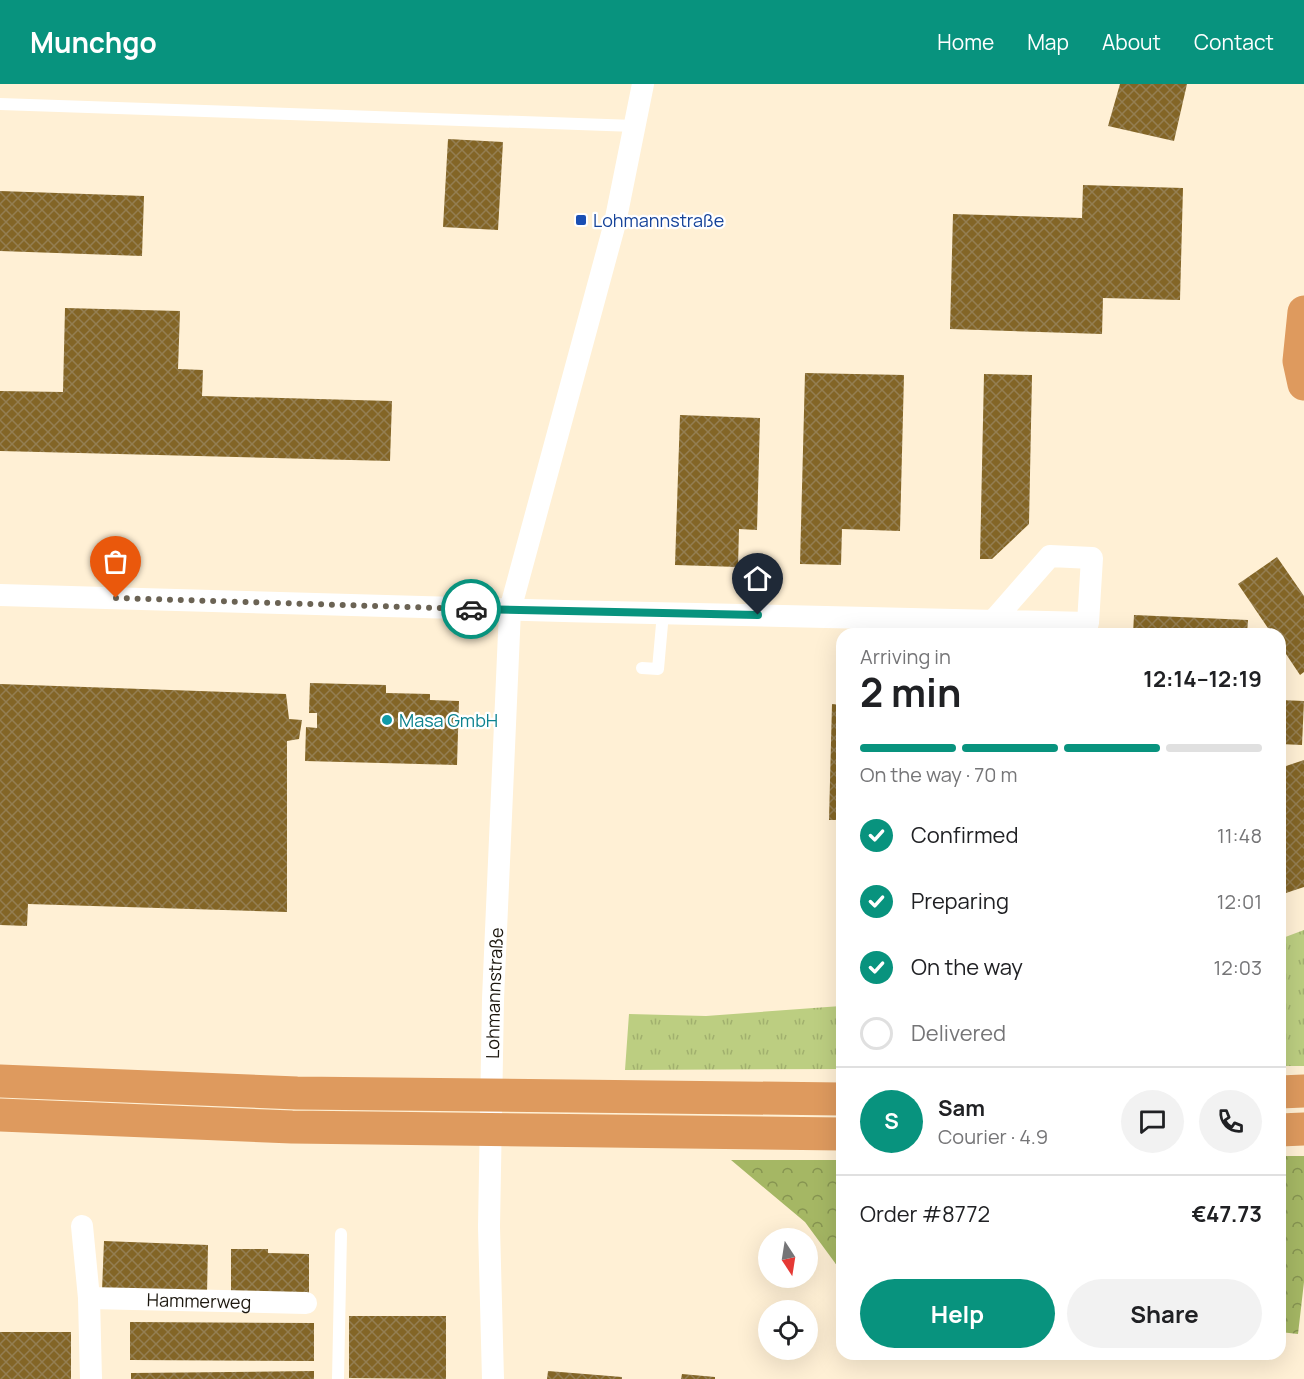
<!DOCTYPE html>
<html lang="en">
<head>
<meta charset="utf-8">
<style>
  :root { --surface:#fff; --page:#f2f2f2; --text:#202124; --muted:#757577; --line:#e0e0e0; --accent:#08937e }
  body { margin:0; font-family:Manrope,sans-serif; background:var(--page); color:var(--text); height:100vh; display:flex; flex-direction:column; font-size:22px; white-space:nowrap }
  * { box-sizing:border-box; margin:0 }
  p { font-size:20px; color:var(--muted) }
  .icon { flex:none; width:33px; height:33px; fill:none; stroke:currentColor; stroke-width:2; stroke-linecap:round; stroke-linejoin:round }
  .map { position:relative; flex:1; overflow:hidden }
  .side { position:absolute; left:836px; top:544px; width:450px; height:732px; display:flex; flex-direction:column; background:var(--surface); border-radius:18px; box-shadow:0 6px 24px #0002 }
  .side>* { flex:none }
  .needle { width:39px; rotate:168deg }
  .controls { position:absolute; left:758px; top:1144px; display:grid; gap:12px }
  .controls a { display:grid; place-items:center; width:60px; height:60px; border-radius:50%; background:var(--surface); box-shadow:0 6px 24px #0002; font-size:30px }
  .pin { position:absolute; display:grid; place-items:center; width:51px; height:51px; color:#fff; margin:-62px -26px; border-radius:50% 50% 50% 0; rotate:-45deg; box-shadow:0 0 6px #0007 }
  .pin .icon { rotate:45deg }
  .courier { position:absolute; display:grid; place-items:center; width:60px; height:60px; margin:-30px; border:4px solid #08937e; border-radius:50%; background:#fff; color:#222; box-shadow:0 2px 8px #0007 }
  .overview em { font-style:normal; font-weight:700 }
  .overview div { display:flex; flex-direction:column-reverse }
  .overview { display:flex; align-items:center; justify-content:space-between; height:102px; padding:0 24px }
  h1 { font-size:39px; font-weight:700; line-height:45px }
  .bar { display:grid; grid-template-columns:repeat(4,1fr); gap:9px 6px; align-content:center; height:72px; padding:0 24px }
  .bar i { height:8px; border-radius:4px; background:var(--line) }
  .bar .selected { background:var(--accent) }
  .bar p { grid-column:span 4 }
  .line { display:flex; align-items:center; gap:15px; padding:0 24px; border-top:2px solid var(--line) }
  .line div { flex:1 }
  .round { display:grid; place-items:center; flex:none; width:63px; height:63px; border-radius:32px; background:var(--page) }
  ol { padding:0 24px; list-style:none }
  li { display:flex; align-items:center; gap:18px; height:66px }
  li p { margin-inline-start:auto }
  li .icon { padding:6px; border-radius:50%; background:var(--accent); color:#fff; stroke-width:4 }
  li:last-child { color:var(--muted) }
  li i { width:33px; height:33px; border:3px solid var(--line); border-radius:50% }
  .primary-button { display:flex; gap:12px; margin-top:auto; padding:12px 24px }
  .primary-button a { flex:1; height:69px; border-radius:36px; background:var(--accent); color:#fff; font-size:24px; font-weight:700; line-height:69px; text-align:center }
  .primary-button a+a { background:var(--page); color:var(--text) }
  header { display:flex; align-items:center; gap:36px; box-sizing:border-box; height:84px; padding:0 30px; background:var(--accent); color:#fff }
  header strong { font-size:28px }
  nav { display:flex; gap:33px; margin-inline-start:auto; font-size:21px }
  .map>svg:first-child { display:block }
</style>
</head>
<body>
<header>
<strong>Munchgo</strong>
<nav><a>Home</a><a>Map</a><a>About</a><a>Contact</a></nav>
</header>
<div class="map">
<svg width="1304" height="1295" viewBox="0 0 1304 1295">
  <defs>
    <pattern id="grass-tufts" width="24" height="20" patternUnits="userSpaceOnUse" patternTransform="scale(1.5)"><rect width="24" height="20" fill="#bcce81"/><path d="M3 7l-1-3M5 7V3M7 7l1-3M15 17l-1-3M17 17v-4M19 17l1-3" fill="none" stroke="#a1b06e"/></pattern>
    <pattern id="forest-crowns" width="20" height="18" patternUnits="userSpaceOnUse" patternTransform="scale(1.5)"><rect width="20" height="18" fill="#a5b764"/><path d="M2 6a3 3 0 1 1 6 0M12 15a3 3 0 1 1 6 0" fill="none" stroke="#869451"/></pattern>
    <pattern id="building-cross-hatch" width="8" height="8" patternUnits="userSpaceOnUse" patternTransform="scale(1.5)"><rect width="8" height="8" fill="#836526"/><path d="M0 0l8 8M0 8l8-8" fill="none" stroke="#947e52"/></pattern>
  </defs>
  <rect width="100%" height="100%" fill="#fff0d5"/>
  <!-- grass -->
  <path fill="url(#grass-tufts)" d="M1304 846V982H1280V855Z
    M841 922V985L625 986 629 930 706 932Z"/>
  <!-- forest -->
  <path fill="url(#forest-crowns)" d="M1280 1072H1304V1198L1298 1250 1280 1248Z
    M731 1076H841V1187L805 1138Z"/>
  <!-- building -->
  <path fill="url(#building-cross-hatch)" d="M1120 0H1187L1174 57 1108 42Z
    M448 55 503 58 498 146 443 143Z
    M1083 101 1183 104 1180 216 1103 214 1102 250 950 245 953 130 1082 134Z
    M0 107 144 112 142 172 0 167Z
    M65 224 180 227 178 285 203 286 202 312 392 317 390 377 0 367V307L63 308Z
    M805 289 904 291 900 447 842 445 841 481 800 480Z
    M984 290 1032 291 1029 440 992 475H980Z
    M680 331 760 334 757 446 739 445 738 483 675 481Z
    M1277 473 1304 512V588L1300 591 1280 561V550H1272L1238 500Z
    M1134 531 1248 536 1247 550H1133Z
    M310 599 386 601V609L430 610V616L459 617 457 681 305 677 306 643 317 644V629H309Z
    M0 600 286 610 289 635 302 636 299 655 287 657V828L28 820 27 842 0 841Z
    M1280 616 1304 617 1302 661 1280 660Z
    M832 620 842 621V736H829Z
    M1304 676V803L1280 811V684Z
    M104 1157 208 1161 207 1210 102 1207Z
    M231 1165H268V1169L309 1170V1211L231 1210Z
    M349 1232H446V1295L349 1294Z
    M130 1238 314 1239V1277L130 1276Z
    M0 1248H71V1295H0Z
    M314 1287V1295H131V1289Z
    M548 1287 622 1293V1295H547Z
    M682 1290 715 1293V1295H681Z"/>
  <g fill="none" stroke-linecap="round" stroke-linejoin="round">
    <!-- service -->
    <path stroke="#fff" stroke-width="12" d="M0 20 635 42
      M642 584 658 585 663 529
      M338 1295 341 1150"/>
    <!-- minor -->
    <g stroke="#fff" stroke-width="22">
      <path d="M0 511C363 522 725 532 1088 539L1092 474 1050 472 993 537"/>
      <path d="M82 1142 89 1214 91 1295"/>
      <path id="s1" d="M89 1214 306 1219"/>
      <path id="s2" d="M493 1295 489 1143 493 915 510 526 615 139 643 0"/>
    </g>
    <!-- trunk -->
    <path stroke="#de9a5e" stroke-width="33" d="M1304 228 1299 277 1304 300
      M0 997 297 1009 842 1015
      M1280 1008 1304 1007
      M0 1031 292 1043 842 1050
      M1280 1046 1304 1045"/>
  </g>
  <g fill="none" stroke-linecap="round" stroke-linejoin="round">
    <!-- done -->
    <path stroke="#6b6354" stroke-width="6" stroke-dasharray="0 10.8" d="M116 514 471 525"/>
    <!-- route -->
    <path stroke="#08937e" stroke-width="8" d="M471 525 758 531"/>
  </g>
  <!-- markers -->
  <rect fill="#1a4fb4" stroke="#fff" stroke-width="2" x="575" y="130" width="12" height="12" rx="3"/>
  <circle fill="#0f9aa8" stroke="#fff" stroke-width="2" cx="387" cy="636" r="6"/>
  <g text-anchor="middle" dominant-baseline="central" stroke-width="4.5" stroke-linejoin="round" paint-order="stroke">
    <!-- transit labels -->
    <g font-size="18" fill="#164399" stroke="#fff" text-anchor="start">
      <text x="593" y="136">Lohmannstraße</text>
    </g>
    <!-- culture labels -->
    <g font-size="18" fill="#0d838f" stroke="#fff" text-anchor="start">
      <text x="399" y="636">Masa GmbH</text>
    </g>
    <!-- street labels -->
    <g font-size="18" fill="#1c170e" stroke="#fff">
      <text stroke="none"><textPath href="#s2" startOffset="386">Lohmannstraße</textPath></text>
      <text stroke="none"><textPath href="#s1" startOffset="110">Hammerweg</textPath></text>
    </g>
  </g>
</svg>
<div class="controls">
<a><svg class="needle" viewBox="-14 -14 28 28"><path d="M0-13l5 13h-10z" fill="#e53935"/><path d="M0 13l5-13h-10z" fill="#757577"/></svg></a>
<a><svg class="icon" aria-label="locate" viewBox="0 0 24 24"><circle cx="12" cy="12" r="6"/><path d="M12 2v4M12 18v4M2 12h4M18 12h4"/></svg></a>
</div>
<div class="pin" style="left:116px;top:514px;background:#ea580c"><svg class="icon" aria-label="bag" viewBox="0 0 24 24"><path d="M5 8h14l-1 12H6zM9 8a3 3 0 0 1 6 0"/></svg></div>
<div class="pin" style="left:758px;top:531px;background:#1f2937"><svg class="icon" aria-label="home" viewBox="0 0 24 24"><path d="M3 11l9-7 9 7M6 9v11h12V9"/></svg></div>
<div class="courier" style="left:471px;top:525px"><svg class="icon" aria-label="car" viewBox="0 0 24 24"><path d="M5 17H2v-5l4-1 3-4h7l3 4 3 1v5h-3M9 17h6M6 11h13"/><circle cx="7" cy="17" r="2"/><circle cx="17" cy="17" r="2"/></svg></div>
<section class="side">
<div class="overview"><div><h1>2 min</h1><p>Arriving in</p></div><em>12:14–12:19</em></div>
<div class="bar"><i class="selected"></i><i class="selected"></i><i class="selected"></i><i></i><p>On the way · 70 m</p></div>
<ol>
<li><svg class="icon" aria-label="check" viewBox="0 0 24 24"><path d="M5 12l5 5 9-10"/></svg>Confirmed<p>11:48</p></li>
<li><svg class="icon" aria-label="check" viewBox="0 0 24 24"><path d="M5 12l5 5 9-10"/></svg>Preparing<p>12:01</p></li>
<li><svg class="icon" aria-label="check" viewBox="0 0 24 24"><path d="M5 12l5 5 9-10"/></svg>On the way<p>12:03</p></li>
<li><i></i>Delivered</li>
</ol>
<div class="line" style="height:108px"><b class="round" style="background:var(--accent);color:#fff">S</b><div><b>Sam</b><p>Courier · 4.9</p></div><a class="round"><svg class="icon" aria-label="chat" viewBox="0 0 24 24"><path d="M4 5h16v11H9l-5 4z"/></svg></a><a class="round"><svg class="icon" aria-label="phone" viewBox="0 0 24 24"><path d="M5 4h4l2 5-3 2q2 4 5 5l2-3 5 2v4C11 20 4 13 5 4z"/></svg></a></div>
<div class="line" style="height:78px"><div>Order #8772</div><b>€47.73</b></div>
<div class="primary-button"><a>Help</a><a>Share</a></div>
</section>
</div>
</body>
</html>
